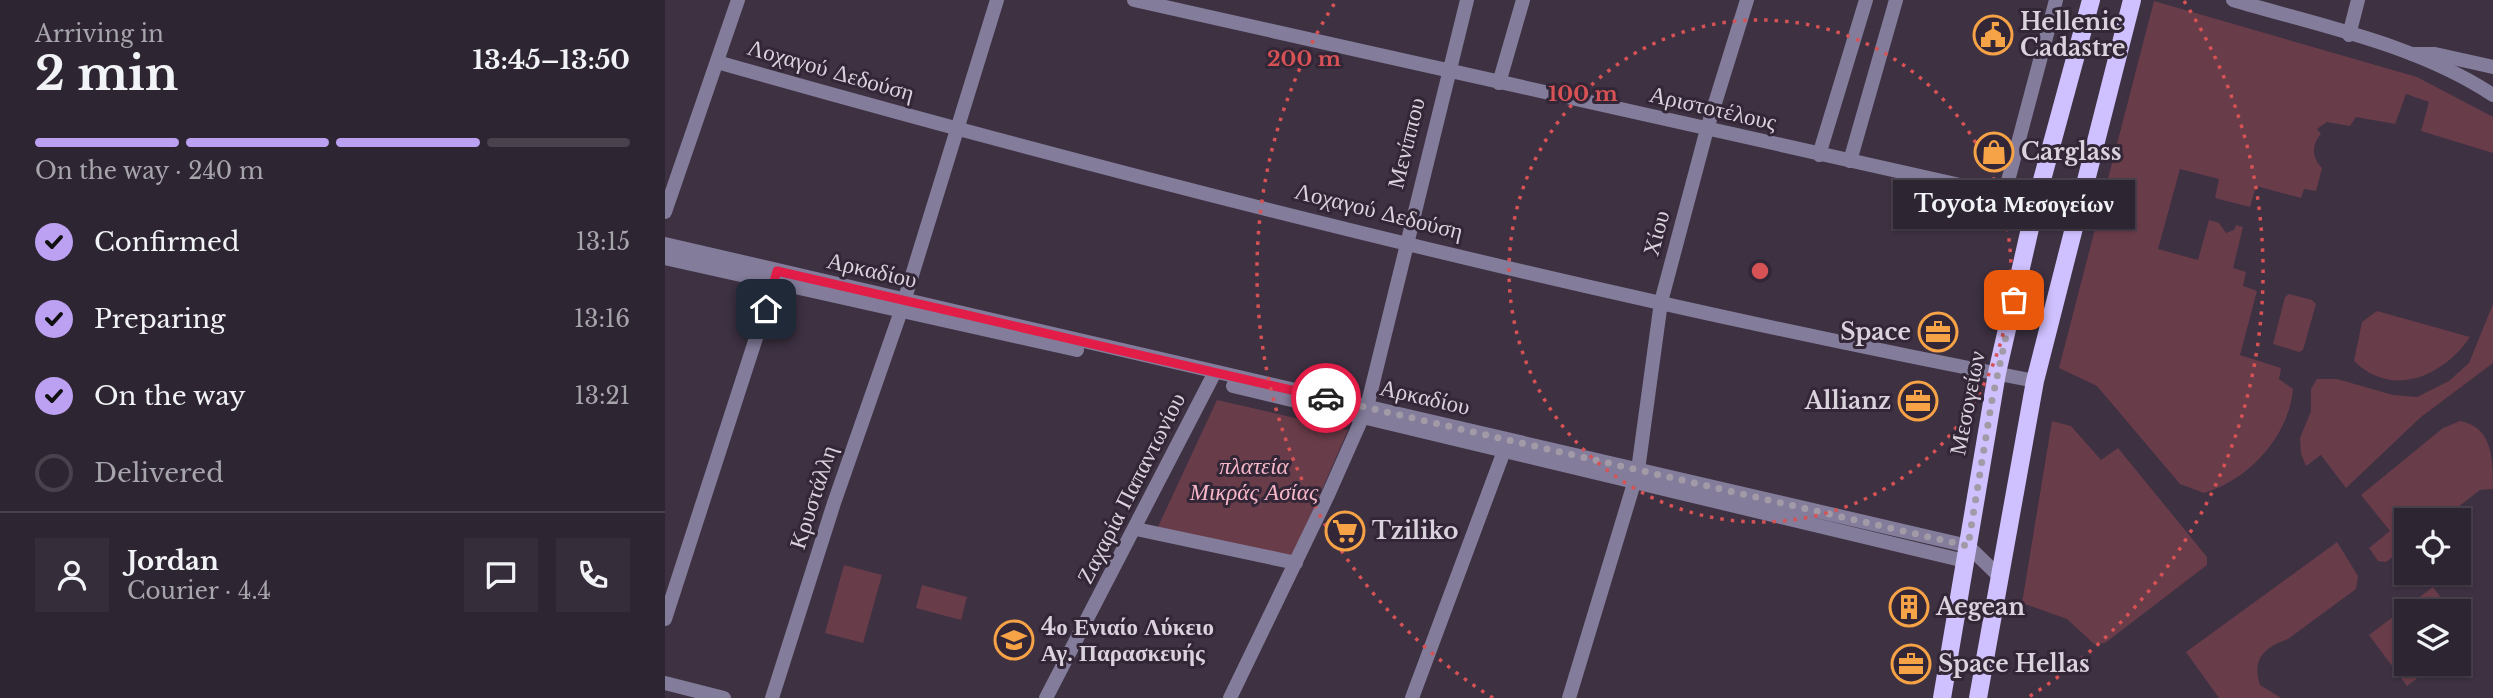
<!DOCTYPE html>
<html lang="en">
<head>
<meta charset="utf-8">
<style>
  :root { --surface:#2e2532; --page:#362d3a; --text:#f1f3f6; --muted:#a7a5ac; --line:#49424d; --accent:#bca0f2 }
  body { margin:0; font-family:"Libre Baskerville",serif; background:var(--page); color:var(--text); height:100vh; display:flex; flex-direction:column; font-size:26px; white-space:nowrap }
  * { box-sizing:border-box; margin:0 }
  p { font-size:23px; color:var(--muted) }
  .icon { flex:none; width:38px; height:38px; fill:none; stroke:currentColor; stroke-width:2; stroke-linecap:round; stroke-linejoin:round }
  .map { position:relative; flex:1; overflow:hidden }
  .side { display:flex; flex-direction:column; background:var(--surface); width:665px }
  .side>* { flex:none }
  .tools { position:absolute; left:1729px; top:508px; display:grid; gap:14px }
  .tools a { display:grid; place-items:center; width:77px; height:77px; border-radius:0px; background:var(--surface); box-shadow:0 2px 5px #0004,0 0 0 2px var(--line); font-size:35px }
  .pin { position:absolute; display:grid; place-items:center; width:60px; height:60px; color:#fff; margin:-30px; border-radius:14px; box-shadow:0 4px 10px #0006 }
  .courier { position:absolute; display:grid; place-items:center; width:70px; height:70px; margin:-35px; border:5px solid #e11d48; border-radius:50%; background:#fff; color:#222; box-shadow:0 2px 9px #0007 }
  .bubble { position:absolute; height:49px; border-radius:0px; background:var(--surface); box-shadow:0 2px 5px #0004,0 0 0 2px var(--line); font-size:23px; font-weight:700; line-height:49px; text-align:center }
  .head em { font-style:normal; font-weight:700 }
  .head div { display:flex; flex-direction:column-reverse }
  .head { display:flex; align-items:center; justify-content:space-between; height:119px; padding:0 35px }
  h1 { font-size:46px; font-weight:700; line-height:52px }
  .bar { display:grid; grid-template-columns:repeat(4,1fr); gap:10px 7px; align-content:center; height:84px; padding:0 35px }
  .bar i { height:9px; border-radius:5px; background:var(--line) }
  .bar .selected { background:var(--accent) }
  .bar p { grid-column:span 4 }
  .line { display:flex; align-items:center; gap:18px; padding:0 35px; border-top:2px solid var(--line) }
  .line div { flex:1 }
  .round { display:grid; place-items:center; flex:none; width:74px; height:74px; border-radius:0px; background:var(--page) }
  ol { padding:0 35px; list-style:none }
  li { display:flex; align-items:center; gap:21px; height:77px }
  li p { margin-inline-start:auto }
  li .icon { padding:7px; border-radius:50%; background:var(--accent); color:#111; stroke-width:4 }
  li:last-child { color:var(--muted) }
  li i { width:38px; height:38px; border:4px solid var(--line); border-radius:50% }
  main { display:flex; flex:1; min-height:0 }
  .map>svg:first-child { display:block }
</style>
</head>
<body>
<main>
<section class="side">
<div class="head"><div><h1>2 min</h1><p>Arriving in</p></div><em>13:45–13:50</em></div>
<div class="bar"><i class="selected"></i><i class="selected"></i><i class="selected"></i><i></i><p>On the way · 240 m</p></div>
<ol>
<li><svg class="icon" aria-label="check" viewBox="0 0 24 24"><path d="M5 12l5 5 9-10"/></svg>Confirmed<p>13:15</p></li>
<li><svg class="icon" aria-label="check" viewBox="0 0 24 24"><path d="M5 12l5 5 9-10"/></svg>Preparing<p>13:16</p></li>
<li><svg class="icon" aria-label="check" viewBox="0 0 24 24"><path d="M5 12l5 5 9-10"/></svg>On the way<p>13:21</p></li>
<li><i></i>Delivered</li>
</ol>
<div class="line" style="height:126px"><a class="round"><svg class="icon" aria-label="person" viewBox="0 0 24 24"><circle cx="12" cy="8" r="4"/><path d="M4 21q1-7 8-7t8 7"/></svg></a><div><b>Jordan</b><p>Courier · 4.4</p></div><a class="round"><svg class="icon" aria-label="chat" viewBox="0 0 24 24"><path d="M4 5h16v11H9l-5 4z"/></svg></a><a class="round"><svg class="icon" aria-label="phone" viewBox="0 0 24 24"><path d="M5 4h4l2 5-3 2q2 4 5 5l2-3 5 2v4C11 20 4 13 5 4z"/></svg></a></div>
</section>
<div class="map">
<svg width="1828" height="698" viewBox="0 0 1828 698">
  <rect width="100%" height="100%" fill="#3d3142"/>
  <!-- green -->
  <path fill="#693c4a" d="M1489 1 1752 77 1828 117V153L1756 131 1764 102 1741 94 1730 124 1691 117 1685 126 1662 122 1652 129 1656 134C1646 145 1647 158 1657 168L1651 191 1639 189 1636 198 1591 186 1585 207 1550 198 1554 179 1515 169 1493 249 1533 260 1544 220 1554 223 1561 233 1569 230 1571 225 1578 227 1568 268 1581 272 1578 286 1592 291 1575 355 1616 368 1614 379 1628 389C1624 436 1584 480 1539 493L1515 484 1432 386 1394 368Z
    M1624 294 1647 300 1651 304 1638 350 1634 352 1608 344 1620 297Z
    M1828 304V363L1756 417 1681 488 1656 455 1641 466 1636 454 1635 438 1646 411V389L1652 379H1672L1728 395 1752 397 1784 381 1804 363Z
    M1712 311 1805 337C1779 376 1727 399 1689 361L1697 322Z
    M552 400 683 430 628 556 492 529Z
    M1387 421 1406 426 1436 460 1453 448 1542 557V565L1440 643 1429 644 1402 619 1357 603Z
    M1795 421C1828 427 1828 460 1828 489L1815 490 1776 520H1741V547L1721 562 1713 561 1704 548 1725 531 1696 495 1778 428Z
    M1672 542 1693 576 1691 589 1623 639C1601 647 1586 658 1595 685L1616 698H1554L1521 652Z
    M179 565 217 575 198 643 160 633Z
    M257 585 302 597 296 620 251 608Z
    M1768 587 1786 611H1741V663H1772L1742 686 1704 635Z"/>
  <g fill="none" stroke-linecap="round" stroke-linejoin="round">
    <!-- minor -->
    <path stroke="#837c9a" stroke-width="14" d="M469 0 1371 202
      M1684 35 1693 0
      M1747 54H1770L1828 67
      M52 62C486 185 928 296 1370 381
      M834 83 858 0
      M1154 155 1201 0
      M1185 161 1231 0
      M1339 196 1391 0
      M0 212 73 0
      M471 529 631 563
      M0 619 112 273
      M0 683 59 698
      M107 698 169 503 236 311 332 0
      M381 698 550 372
      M565 698 663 495 702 407 802 0
      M747 698 839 451
      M904 698 973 470 996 302 1042 129 1082 0"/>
    <!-- tertiary -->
    <path stroke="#837c9a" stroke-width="14" d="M1568 0C1655 26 1751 44 1828 95
      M0 244 1303 546 1335 577
      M0 258 412 350
      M568 386 1300 561"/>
    <!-- primary -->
    <path stroke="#cfc1ff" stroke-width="18" d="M1277 698 1332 373 1371 202 1426 0
      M1313 698 1370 381 1467 0"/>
  </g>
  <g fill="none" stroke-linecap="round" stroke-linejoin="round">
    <!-- done -->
    <path stroke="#a39aa7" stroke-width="7" stroke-dasharray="0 12.6" d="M661 398 1303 546 1327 400 1349 300"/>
    <!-- route -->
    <path stroke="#e11d48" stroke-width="9" d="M101 309 112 271 661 398"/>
  </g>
  <!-- distance rings -->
  <g fill="none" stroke="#d75255" stroke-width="3.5" stroke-dasharray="3.5 7">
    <circle cx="1095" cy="271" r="251"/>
    <path d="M828 698A503 503 0 0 1 671 1M1519 1A503 503 0 0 1 1362 698"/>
  </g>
  <!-- icons -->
  <defs>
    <symbol id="civic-ring" viewBox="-11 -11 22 22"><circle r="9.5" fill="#332737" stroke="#f6a246" stroke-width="1.5"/><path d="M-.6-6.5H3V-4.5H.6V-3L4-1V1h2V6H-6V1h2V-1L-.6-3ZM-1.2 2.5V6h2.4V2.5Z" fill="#f6a246"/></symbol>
    <symbol id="shop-ring" viewBox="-11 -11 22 22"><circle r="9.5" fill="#332737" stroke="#f6a246" stroke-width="1.5"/><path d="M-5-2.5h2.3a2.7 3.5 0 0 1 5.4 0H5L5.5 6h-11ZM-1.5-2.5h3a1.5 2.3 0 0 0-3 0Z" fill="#f6a246"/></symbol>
    <symbol id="office-ring" viewBox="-11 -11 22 22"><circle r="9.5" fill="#332737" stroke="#f6a246" stroke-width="1.5"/><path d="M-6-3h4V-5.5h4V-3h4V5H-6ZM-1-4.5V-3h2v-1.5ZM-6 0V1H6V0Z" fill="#f6a246"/></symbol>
    <symbol id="supermarket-ring" viewBox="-11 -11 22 22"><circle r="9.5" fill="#332737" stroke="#f6a246" stroke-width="1.5"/><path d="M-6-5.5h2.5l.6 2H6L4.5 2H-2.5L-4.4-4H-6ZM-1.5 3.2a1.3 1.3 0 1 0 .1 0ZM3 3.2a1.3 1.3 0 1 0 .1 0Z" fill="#f6a246"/></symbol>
    <symbol id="building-ring" viewBox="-11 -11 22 22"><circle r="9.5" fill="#332737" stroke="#f6a246" stroke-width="1.5"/><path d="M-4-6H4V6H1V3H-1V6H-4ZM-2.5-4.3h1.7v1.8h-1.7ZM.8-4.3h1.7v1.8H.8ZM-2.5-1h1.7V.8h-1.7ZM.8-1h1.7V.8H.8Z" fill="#f6a246"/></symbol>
    <symbol id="school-ring" viewBox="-11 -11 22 22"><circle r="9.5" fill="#332737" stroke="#f6a246" stroke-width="1.5"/><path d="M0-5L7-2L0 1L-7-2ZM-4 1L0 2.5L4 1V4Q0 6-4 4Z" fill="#f6a246"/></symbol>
  </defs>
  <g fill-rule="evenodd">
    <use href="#civic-ring" x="1306" y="13" width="44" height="44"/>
    <use href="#shop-ring" x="1307" y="130" width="44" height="44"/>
    <use href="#office-ring" x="1251" y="310" width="44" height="44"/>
    <use href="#office-ring" x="1231" y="379" width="44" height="44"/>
    <use href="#supermarket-ring" x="658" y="509" width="44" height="44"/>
    <use href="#building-ring" x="1222" y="585" width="44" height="44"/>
    <use href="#school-ring" x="327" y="618" width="44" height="44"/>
    <use href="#office-ring" x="1224" y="642" width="44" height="44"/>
  </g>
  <g text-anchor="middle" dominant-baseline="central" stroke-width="6" stroke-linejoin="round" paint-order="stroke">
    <!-- poi labels -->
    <g font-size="23" font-weight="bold" fill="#dad2dd" stroke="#332737" text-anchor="start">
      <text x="1355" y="22">Hellenic<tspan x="1355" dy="26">Cadastre</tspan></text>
      <text x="1356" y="152">Carglass</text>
      <text x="1246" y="332" text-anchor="end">Space</text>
      <text x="1226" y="401" text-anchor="end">Allianz</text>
      <text x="707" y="531">Tziliko</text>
      <text x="1271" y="607">Aegean</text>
      <text x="376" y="627">4ο Ενιαίο Λύκειο<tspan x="376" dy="26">Αγ. Παρασκευής</tspan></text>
      <text x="1273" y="664">Space Hellas</text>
    </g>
    <!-- street labels -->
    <g font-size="23" fill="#dad2dd" stroke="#332737">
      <text transform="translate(166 70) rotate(16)">Λοχαγού Δεδούση</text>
      <text transform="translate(1048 108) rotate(13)">Αριστοτέλους</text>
      <text transform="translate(741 143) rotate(-76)">Μενίππου</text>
      <text transform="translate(714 211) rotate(14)">Λοχαγού Δεδούση</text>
      <text transform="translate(991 233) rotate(-75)">Χίου</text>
      <text transform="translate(207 270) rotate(13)">Αρκαδίου</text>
      <text transform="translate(760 397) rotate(13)">Αρκαδίου</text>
      <text transform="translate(1302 403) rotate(-79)">Μεσογείων</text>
      <text transform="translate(466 488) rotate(-63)">Ζαχαρία Παπαντωνίου</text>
      <text transform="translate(148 497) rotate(-72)">Κρυστάλλη</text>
    </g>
    <!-- park labels -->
    <g font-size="23" font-style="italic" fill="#f8b7c9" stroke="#332737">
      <text x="589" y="466">πλατεία<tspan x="589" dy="26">Μικράς Ασίας</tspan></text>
    </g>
  </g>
  <circle cx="1095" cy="271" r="10" fill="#d75255" stroke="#332737" stroke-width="3.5"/>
  <g font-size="21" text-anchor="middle" font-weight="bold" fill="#d75255" stroke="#332737" stroke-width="6" stroke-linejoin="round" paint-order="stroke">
    <text x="639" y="66">200 m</text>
    <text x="918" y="101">100 m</text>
  </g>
</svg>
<div class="tools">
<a><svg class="icon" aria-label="locate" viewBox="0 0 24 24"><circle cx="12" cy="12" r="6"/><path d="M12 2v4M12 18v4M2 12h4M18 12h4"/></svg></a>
<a><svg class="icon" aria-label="layers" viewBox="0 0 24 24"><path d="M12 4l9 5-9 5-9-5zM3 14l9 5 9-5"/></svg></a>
</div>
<div class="pin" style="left:1349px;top:300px;background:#ea580c"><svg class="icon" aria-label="bag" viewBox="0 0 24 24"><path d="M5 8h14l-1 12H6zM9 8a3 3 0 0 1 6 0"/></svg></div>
<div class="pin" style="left:101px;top:309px;background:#1f2937"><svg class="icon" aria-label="home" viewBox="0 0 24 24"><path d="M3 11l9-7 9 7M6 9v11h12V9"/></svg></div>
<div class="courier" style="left:661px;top:398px"><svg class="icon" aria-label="car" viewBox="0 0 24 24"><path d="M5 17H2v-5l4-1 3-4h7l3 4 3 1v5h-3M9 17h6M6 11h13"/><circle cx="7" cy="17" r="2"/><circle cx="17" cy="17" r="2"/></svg></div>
<div class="bubble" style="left:1228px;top:180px;width:242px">Toyota Μεσογείων</div>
</div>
</main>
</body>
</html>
